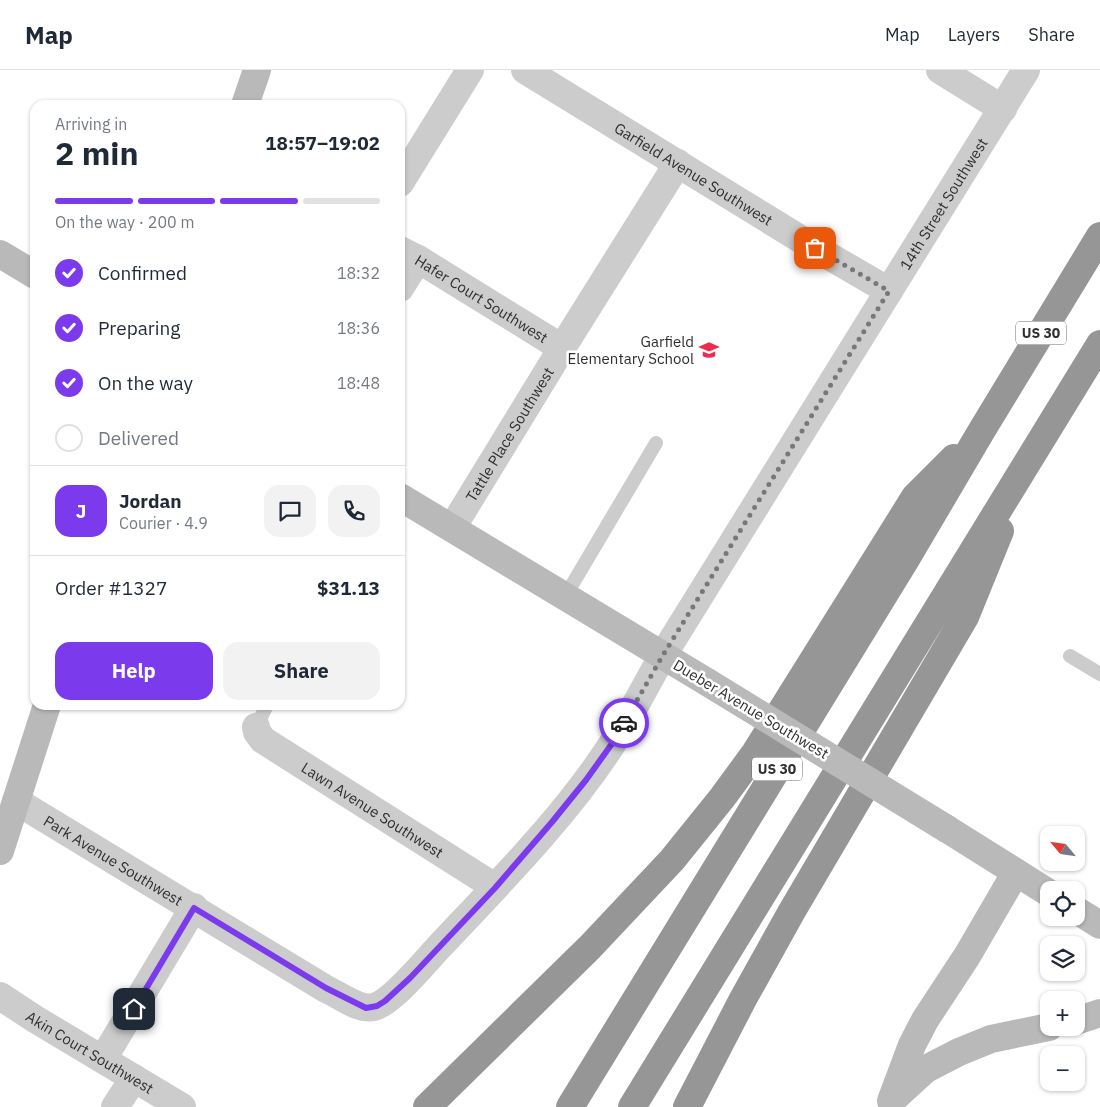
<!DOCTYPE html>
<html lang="en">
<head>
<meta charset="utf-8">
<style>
  :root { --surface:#fff; --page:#f2f2f3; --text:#1f2937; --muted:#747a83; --line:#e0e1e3; --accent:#7c3aed }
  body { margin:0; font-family:"IBM Plex Sans",sans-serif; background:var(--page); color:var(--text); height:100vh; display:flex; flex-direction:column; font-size:19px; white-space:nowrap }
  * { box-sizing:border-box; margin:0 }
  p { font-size:16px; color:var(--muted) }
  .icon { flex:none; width:28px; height:28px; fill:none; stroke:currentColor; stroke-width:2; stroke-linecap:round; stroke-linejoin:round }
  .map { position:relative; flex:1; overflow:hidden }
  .sheet { position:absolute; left:30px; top:30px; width:375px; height:610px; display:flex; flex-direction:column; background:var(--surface); border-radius:15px; box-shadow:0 1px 4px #0004 }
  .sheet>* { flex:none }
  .needle { width:32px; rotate:299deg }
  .fabs { position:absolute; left:1040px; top:756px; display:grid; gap:10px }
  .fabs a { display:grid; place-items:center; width:45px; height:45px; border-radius:10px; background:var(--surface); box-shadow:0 1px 4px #0004; font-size:25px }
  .pin { position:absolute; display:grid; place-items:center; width:42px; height:42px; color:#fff; margin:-21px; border-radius:10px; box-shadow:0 2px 8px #0006 }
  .courier { position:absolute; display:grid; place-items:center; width:50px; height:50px; margin:-25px; border:4px solid #7c3aed; border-radius:50%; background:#fff; color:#222; box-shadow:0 1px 6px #0007 }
  .overview em { font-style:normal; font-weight:800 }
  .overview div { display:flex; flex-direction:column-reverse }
  .overview { display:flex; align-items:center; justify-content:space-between; height:85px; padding:0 25px }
  h1 { font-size:32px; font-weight:800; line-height:38px }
  .bar { display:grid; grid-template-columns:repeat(4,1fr); gap:8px 5px; align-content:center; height:60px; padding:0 25px }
  .bar i { height:6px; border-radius:4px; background:var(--line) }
  .bar .active { background:var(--accent) }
  .bar p { grid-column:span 4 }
  .line { display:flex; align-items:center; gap:12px; padding:0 25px; border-top:1px solid var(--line) }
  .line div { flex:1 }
  .round { display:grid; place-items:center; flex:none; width:52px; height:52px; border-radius:15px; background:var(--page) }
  ol { padding:0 25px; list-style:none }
  li { display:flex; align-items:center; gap:15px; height:55px }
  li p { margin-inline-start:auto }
  li .icon { padding:5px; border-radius:50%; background:var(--accent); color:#fff; stroke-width:4 }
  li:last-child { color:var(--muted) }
  li i { width:28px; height:28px; border:2px solid var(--line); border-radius:50% }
  .primary-button { display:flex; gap:10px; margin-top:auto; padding:10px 25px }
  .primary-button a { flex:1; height:58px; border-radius:15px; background:var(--accent); color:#fff; font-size:20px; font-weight:800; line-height:58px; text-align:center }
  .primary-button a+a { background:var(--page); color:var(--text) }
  header { display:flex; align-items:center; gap:30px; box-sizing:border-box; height:70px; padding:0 25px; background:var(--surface); border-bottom:1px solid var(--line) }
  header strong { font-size:24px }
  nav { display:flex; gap:28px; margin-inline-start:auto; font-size:18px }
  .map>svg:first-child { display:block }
</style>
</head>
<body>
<header>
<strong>Map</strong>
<nav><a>Map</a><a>Layers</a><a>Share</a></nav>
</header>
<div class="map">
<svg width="1100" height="1037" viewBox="0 0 1100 1037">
  <rect width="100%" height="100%" fill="#fff"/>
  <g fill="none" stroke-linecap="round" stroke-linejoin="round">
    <!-- lane -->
    <path stroke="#ccc" stroke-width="14" d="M566 525 656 373
      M1070 586 1100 604
      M256 657 267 635"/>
    <!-- street -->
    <g stroke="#ccc" stroke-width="28">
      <path id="s1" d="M525 0 815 178 889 221"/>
      <path d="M940 0 1003 39"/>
      <path d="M400 113 470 0"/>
      <path id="s2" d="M400 180 418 189 562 278"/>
      <path d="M400 218 418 189"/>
      <path id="s3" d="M452 458 562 278 678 93"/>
      <path id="s4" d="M256 657 257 662 263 670 495 817"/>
      <path id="s5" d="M16 731 326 919C340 925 359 941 374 937 392 932 425 892 438 878 499 813 569 743 616 668 633 641 647 613 663 585L1026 0"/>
      <path id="s6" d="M0 926 35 949 182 1037"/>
      <path d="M103 989 194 837"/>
      <path d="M115 1037 134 1008"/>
    </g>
    <!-- secondary -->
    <path stroke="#b9b9b9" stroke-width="28" d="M245 35 257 0
      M0 184 35 205
      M400 427 707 612
      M947 759 1049 823
      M0 781 47 635
      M1076 840 1100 855
      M1076 951 1100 943
      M892 1030 926 999 959 982 991 969 1049 957
      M891 1031 912 975 925 950 967 886 1016 802"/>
    <!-- highway -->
    <path stroke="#969696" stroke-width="28" d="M427 1037 590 877 672 790 722 728 755 683 915 427 954 388
      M570 1037 906 489 982 360 1100 166
      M632 1037 1100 274
      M687 1037 743 929 792 841 965 547 1000 461"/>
    <!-- secondary-bridge -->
    <path stroke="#b9b9b9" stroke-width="28" d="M707 612 947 759"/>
  </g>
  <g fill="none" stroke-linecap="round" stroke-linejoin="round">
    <!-- done -->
    <path stroke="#787878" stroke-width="5" stroke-dasharray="0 9" d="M624 653 663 585 889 221 815 178"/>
    <!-- route -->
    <path stroke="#7c3aed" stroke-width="6" d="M134 939 194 838 326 918 366 938 377 936 385 931 410 908 495 818 552 752 586 710 616 668 624 653"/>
  </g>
  <!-- icons -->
  <defs>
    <symbol id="school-bare" viewBox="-9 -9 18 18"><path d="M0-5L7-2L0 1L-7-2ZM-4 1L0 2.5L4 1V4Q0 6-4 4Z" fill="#eb2c4e" stroke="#fff" stroke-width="2.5" paint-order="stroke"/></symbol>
  </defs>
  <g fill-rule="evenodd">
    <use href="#school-bare" x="695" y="266" width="28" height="28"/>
  </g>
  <g text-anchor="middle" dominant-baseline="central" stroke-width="5" stroke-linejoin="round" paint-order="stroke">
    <!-- shield labels -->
    <g fill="#fff" stroke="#6d6d6d" stroke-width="1">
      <rect x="1016" y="251.5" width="50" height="23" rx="4"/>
      <rect x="752" y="687.5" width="50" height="23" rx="4"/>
    </g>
    <g font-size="14" font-weight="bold" fill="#2f2f2f">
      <text x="1041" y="263">US 30</text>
      <text x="777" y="699">US 30</text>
    </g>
    <!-- street labels -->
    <g font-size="15" fill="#2f2f2f" stroke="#fff">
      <text stroke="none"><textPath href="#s1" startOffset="198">Garfield Avenue Southwest</textPath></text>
      <text stroke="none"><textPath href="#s5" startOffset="1405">14th Street Southwest</textPath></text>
      <text stroke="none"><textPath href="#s2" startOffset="95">Hafer Court Southwest</textPath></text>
      <text stroke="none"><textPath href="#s3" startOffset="110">Tattle Place Southwest</textPath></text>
      <text transform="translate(751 639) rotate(31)">Dueber Avenue Southwest</text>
      <text stroke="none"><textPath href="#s4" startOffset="145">Lawn Avenue Southwest</textPath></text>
      <text stroke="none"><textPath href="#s5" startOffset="114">Park Avenue Southwest</textPath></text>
      <text stroke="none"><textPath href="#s6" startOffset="106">Akin Court Southwest</textPath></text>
    </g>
    <!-- poi labels -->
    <g font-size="15" fill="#2f2f2f" stroke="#fff" text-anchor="end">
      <text x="694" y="271">Garfield<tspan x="694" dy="17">Elementary School</tspan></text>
    </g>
  </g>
</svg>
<div class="fabs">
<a><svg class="needle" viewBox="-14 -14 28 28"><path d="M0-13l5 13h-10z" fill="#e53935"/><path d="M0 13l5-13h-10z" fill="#747a83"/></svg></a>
<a><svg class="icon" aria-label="locate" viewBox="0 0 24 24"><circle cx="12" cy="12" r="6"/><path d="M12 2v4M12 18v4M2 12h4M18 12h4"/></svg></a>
<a><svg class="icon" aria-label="layers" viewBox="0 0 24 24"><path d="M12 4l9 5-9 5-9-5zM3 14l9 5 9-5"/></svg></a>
<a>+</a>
<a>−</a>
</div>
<div class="pin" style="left:815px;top:178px;background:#ea580c"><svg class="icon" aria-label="bag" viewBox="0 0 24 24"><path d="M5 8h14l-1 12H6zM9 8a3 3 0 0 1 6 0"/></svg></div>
<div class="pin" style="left:134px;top:939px;background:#1f2937"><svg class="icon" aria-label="home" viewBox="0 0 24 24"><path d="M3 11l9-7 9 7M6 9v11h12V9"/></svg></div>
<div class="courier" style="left:624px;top:653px"><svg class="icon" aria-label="car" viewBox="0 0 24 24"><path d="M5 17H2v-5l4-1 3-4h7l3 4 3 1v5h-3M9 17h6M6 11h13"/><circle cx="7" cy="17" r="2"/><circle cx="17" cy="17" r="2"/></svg></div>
<section class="sheet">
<div class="overview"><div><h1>2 min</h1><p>Arriving in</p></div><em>18:57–19:02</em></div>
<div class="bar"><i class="active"></i><i class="active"></i><i class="active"></i><i></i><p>On the way · 200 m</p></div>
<ol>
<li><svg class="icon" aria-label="check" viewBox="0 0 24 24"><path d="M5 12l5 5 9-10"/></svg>Confirmed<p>18:32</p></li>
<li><svg class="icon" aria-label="check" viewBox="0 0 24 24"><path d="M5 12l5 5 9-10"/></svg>Preparing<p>18:36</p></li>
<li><svg class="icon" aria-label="check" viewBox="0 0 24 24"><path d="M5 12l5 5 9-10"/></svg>On the way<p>18:48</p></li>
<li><i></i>Delivered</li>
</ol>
<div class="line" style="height:90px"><b class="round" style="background:var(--accent);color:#fff">J</b><div><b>Jordan</b><p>Courier · 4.9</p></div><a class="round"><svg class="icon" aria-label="chat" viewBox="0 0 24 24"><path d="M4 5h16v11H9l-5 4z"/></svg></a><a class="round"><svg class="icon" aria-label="phone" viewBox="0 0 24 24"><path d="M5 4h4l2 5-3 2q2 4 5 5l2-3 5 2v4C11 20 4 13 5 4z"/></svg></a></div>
<div class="line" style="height:65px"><div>Order #1327</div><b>$31.13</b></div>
<div class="primary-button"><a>Help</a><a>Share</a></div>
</section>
</div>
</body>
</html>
